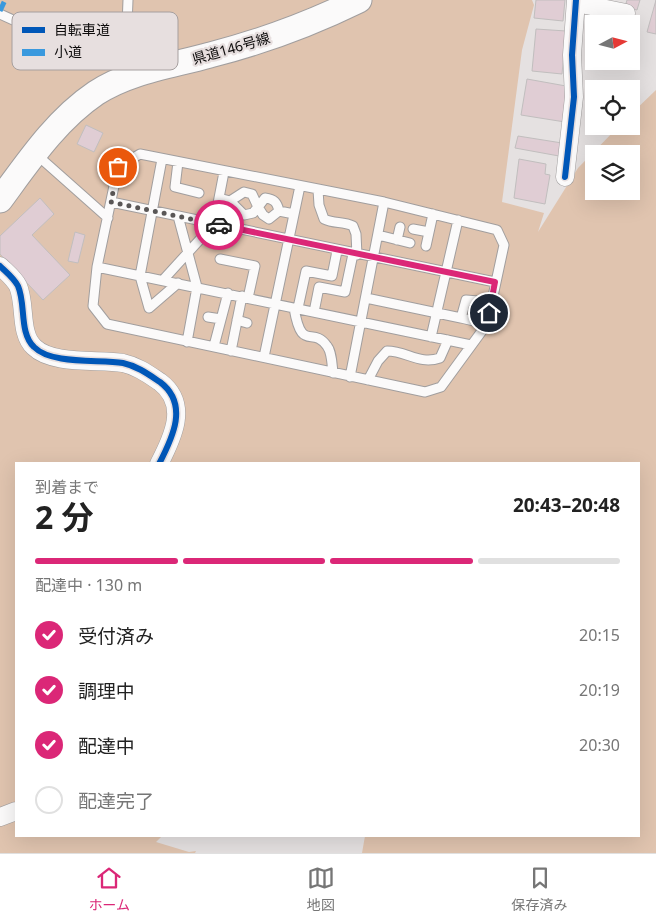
<!DOCTYPE html>
<html lang="ja">
<head>
<meta charset="utf-8">
<style>
  :root { --surface:#fff; --page:#f2f2f2; --text:#222; --muted:#767676; --line:#e0e0e0; --accent:#db2777 }
  body { margin:0; font-family:"Noto Sans","Noto Sans JP",sans-serif; background:var(--page); color:var(--text); height:100vh; display:flex; flex-direction:column; font-size:19px; white-space:nowrap }
  * { box-sizing:border-box; margin:0 }
  p { font-size:16px; color:var(--muted) }
  .icon { flex:none; width:28px; height:28px; fill:none; stroke:currentColor; stroke-width:2; stroke-linecap:round; stroke-linejoin:round }
  .map { position:relative; flex:1; overflow:hidden }
  .drawer { position:absolute; left:15px; top:462px; width:625px; height:375px; display:flex; flex-direction:column; background:var(--surface); border-radius:0px; box-shadow:0 5px 20px #0002 }
  .drawer>* { flex:none }
  .needle { width:32px; rotate:83deg }
  .buttons { position:absolute; left:585px; top:15px; display:grid; gap:10px }
  .buttons a { display:grid; place-items:center; width:55px; height:55px; border-radius:0px; background:var(--surface); box-shadow:0 5px 20px #0002; font-size:25px }
  .pin { position:absolute; display:grid; place-items:center; width:42px; height:42px; color:#fff; margin:-21px; border:2px solid #fff; border-radius:50%; box-shadow:0 1px 5px #0007 }
  .courier { position:absolute; display:grid; place-items:center; width:50px; height:50px; margin:-25px; border:4px solid #db2777; border-radius:50%; background:#fff; color:#222; box-shadow:0 1px 6px #0007 }
  .head em { font-style:normal; font-weight:700 }
  .head div { display:flex; flex-direction:column-reverse }
  .head { display:flex; align-items:center; justify-content:space-between; height:85px; padding:0 20px }
  h1 { font-size:32px; font-weight:700; line-height:38px }
  .bar { display:grid; grid-template-columns:repeat(4,1fr); gap:8px 5px; align-content:center; height:60px; padding:0 20px }
  .bar i { height:6px; border-radius:4px; background:var(--line) }
  .bar .current { background:var(--accent) }
  .bar p { grid-column:span 4 }
  ol { padding:0 20px; list-style:none }
  li { display:flex; align-items:center; gap:15px; height:55px }
  li p { margin-inline-start:auto }
  li .icon { padding:5px; border-radius:50%; background:var(--accent); color:#fff; stroke-width:4 }
  li:last-child { color:var(--muted) }
  li i { width:28px; height:28px; border:2px solid var(--line); border-radius:50% }
  .menu { display:flex; justify-content:space-around; align-items:center; height:70px; border-top:1px solid var(--line); background:var(--surface); font-size:14px; color:var(--muted) }
  .menu a { display:grid; justify-items:center; gap:2px }
  .menu .current { color:var(--accent) }
  .map>svg:first-child { display:block }
</style>
</head>
<body>
<div class="map">
<svg width="656" height="853" viewBox="0 0 656 853">
  <rect width="100%" height="100%" fill="#e5e1e1"/>
  <!-- green -->
  <path fill="#e0c4af" fill-rule="evenodd" d="M0 0H532L534 5 522 50 502 202 544 213 538 232 578 168 619 126H631V114L656 90V853H362L365 836H639V464H16V836H162L156 842 189 852 196 851 195 853H0ZM594 154H631V191H594Z"/>
  <!-- building -->
  <path fill="#e0cdd4" stroke="#c1bebe" d="M536 0H565L563 21 534 18Z
    M627 0H640L637 10 625 7Z
    M656 0V34L647 32Z
    M536 29 566 31 562 74 532 71Z
    M527 79 566 86 565 122 521 115Z
    M86 125 103 133 94 152 77 144Z
    M518 136 562 143 559 156 515 148Z
    M519 159 546 164 545 174 550 175 545 204 514 198Z
    M40 198 54 214 32 235 70 275 43 300 0 254V236Z
    M75 232 85 235 78 263 68 261Z"/>
  <g fill="none" stroke-linecap="round" stroke-linejoin="round">
    <defs>
      <path id="lane" d="M0 14 55 39 114 59 125 78
        M125 77 128 0
        M140 154 384 202 497 230 504 245 487 324 441 387 425 392 107 324 93 306 97 267 118 167Z
        M37 155 108 218
        M162 159 140 276 149 308 178 283
        M178 162 175 187 199 193
        M318 190 319 205 324 219C334 224 343 221 353 226L356 234 357 255
        M219 198 230 201 244 215 253 213 258 207 263 215 269 219 279 211 294 214
        M230 201 244 192 252 194 258 207 265 198C274 199 277 202 279 211
        M111 202 495 282
        M178 216 197 287 187 342
        M413 229 429 232
        M378 235 410 243
        M397 240 400 227
        M426 246 433 214
        M220 259 255 266 248 298
        M97 267 471 345
        M163 280 214 224 224 172
        M366 298 461 318 466 300 491 302
        M294 308C302 354 312 325 327 346 332 352 332 365 333 373
        M298 308 306 271 332 276 337 251
        M314 312 319 287 345 292 353 254
        M208 317 221 319
        M461 318 487 324
        M237 320 247 323
        M431 337 458 220
        M214 346 228 293
        M231 351 242 296
        M264 357 300 186
        M350 377 384 202
        M368 380 378 361 387 351C407 351 419 365 440 358L448 340"/>
      <path id="street" d="M576 3 626 13
        M565 177 574 97 572 55 576 0
        M0 266C6 272 14 278 18 286 26 304 19 333 34 347 52 365 99 359 123 363 137 366 148 374 160 382 189 404 173 437 159 464
        M0 817 16 811"/>
      <path id="secondary" d="M0 200C28 162 56 120 96 93 130 71 171 66 210 55 261 42 312 23 359 0"/>
    </defs>
    <!-- lane casing -->
    <use href="#lane" stroke="#a19e9e" stroke-width="11"/>
    <!-- street casing -->
    <use href="#street" stroke="#a19e9e" stroke-width="19"/>
    <!-- secondary casing -->
    <use href="#secondary" stroke="#a19e9e" stroke-width="27"/>
    <!-- lane -->
    <use href="#lane" stroke="#fbfafa" stroke-width="9"/>
    <!-- street -->
    <use href="#street" stroke="#fbfafa" stroke-width="18"/>
    <!-- secondary -->
    <use href="#secondary" stroke="#fbfafa" stroke-width="25"/>
    <!-- quiet -->
    <path stroke="#3a99de" stroke-width="5" stroke-dasharray="10 5" stroke-linecap="butt" d="M0 11 5 0"/>
    <defs>
      <path id="cycleway" d="M565 177 574 97 572 55 576 0
        M0 266C6 272 14 278 18 286 26 304 19 333 34 347 52 365 99 359 123 363 137 366 148 374 160 382 189 404 173 437 159 464"/>
    </defs>
    <!-- cycleway casing -->
    <use href="#cycleway" stroke="#e7dfdf" stroke-width="9"/>
    <!-- cycleway -->
    <use href="#cycleway" stroke="#0057b8" stroke-width="6"/>
  </g>
  <g fill="none" stroke-linecap="round" stroke-linejoin="round">
    <!-- done -->
    <path stroke="#595656" stroke-width="5" stroke-dasharray="0 9" d="M118 167 111 202 219 225"/>
    <!-- route -->
    <path stroke="#db2777" stroke-width="6" d="M219 225 495 282 489 313"/>
  </g>
  <g text-anchor="middle" dominant-baseline="central" stroke-width="4.5" stroke-linejoin="round" paint-order="stroke">
    <!-- street labels -->
    <g font-size="14" fill="#0d0b0b" stroke="#e7dfdf">
      <text transform="translate(231 48) rotate(-16)">県道146号線</text>
    </g>
  </g>
  <!-- legend -->
  <rect x="12" y="12" width="166" height="58" rx="8" fill="#e7dfdf" stroke="#a69f9f" stroke-width="1"/>
  <rect x="22" y="27" width="23" height="6" fill="#0057b8"/>
  <rect x="22" y="49" width="23" height="7" fill="#3a99de"/>
  <g font-size="14" fill="#0d0b0b">
    <text x="54" y="35">自転車道</text>
    <text x="54" y="57">小道</text>
  </g>
</svg>
<div class="buttons">
<a><svg class="needle" viewBox="-14 -14 28 28"><path d="M0-13l5 13h-10z" fill="#e53935"/><path d="M0 13l5-13h-10z" fill="#767676"/></svg></a>
<a><svg class="icon" aria-label="locate" viewBox="0 0 24 24"><circle cx="12" cy="12" r="6"/><path d="M12 2v4M12 18v4M2 12h4M18 12h4"/></svg></a>
<a><svg class="icon" aria-label="layers" viewBox="0 0 24 24"><path d="M12 4l9 5-9 5-9-5zM3 14l9 5 9-5"/></svg></a>
</div>
<div class="pin" style="left:118px;top:167px;background:#ea580c"><svg class="icon" aria-label="bag" viewBox="0 0 24 24"><path d="M5 8h14l-1 12H6zM9 8a3 3 0 0 1 6 0"/></svg></div>
<div class="pin" style="left:489px;top:313px;background:#1f2937"><svg class="icon" aria-label="home" viewBox="0 0 24 24"><path d="M3 11l9-7 9 7M6 9v11h12V9"/></svg></div>
<div class="courier" style="left:219px;top:225px"><svg class="icon" aria-label="car" viewBox="0 0 24 24"><path d="M5 17H2v-5l4-1 3-4h7l3 4 3 1v5h-3M9 17h6M6 11h13"/><circle cx="7" cy="17" r="2"/><circle cx="17" cy="17" r="2"/></svg></div>
<section class="drawer">
<div class="head"><div><h1>2 分</h1><p>到着まで</p></div><em>20:43–20:48</em></div>
<div class="bar"><i class="current"></i><i class="current"></i><i class="current"></i><i></i><p>配達中 · 130 m</p></div>
<ol>
<li><svg class="icon" aria-label="check" viewBox="0 0 24 24"><path d="M5 12l5 5 9-10"/></svg>受付済み<p>20:15</p></li>
<li><svg class="icon" aria-label="check" viewBox="0 0 24 24"><path d="M5 12l5 5 9-10"/></svg>調理中<p>20:19</p></li>
<li><svg class="icon" aria-label="check" viewBox="0 0 24 24"><path d="M5 12l5 5 9-10"/></svg>配達中<p>20:30</p></li>
<li><i></i>配達完了</li>
</ol>
</section>
</div>
<nav class="menu">
<a class="current"><svg class="icon" aria-label="home" viewBox="0 0 24 24"><path d="M3 11l9-7 9 7M6 9v11h12V9"/></svg>ホーム</a>
<a><svg class="icon" aria-label="map" viewBox="0 0 24 24"><path d="M3 6l6-2 6 2 6-2v14l-6 2-6-2-6 2zM9 4v14M15 6v14"/></svg>地図</a>
<a><svg class="icon" aria-label="saved" viewBox="0 0 24 24"><path d="M7 4h10v16l-5-4-5 4z"/></svg>保存済み</a>
</nav>
</body>
</html>
